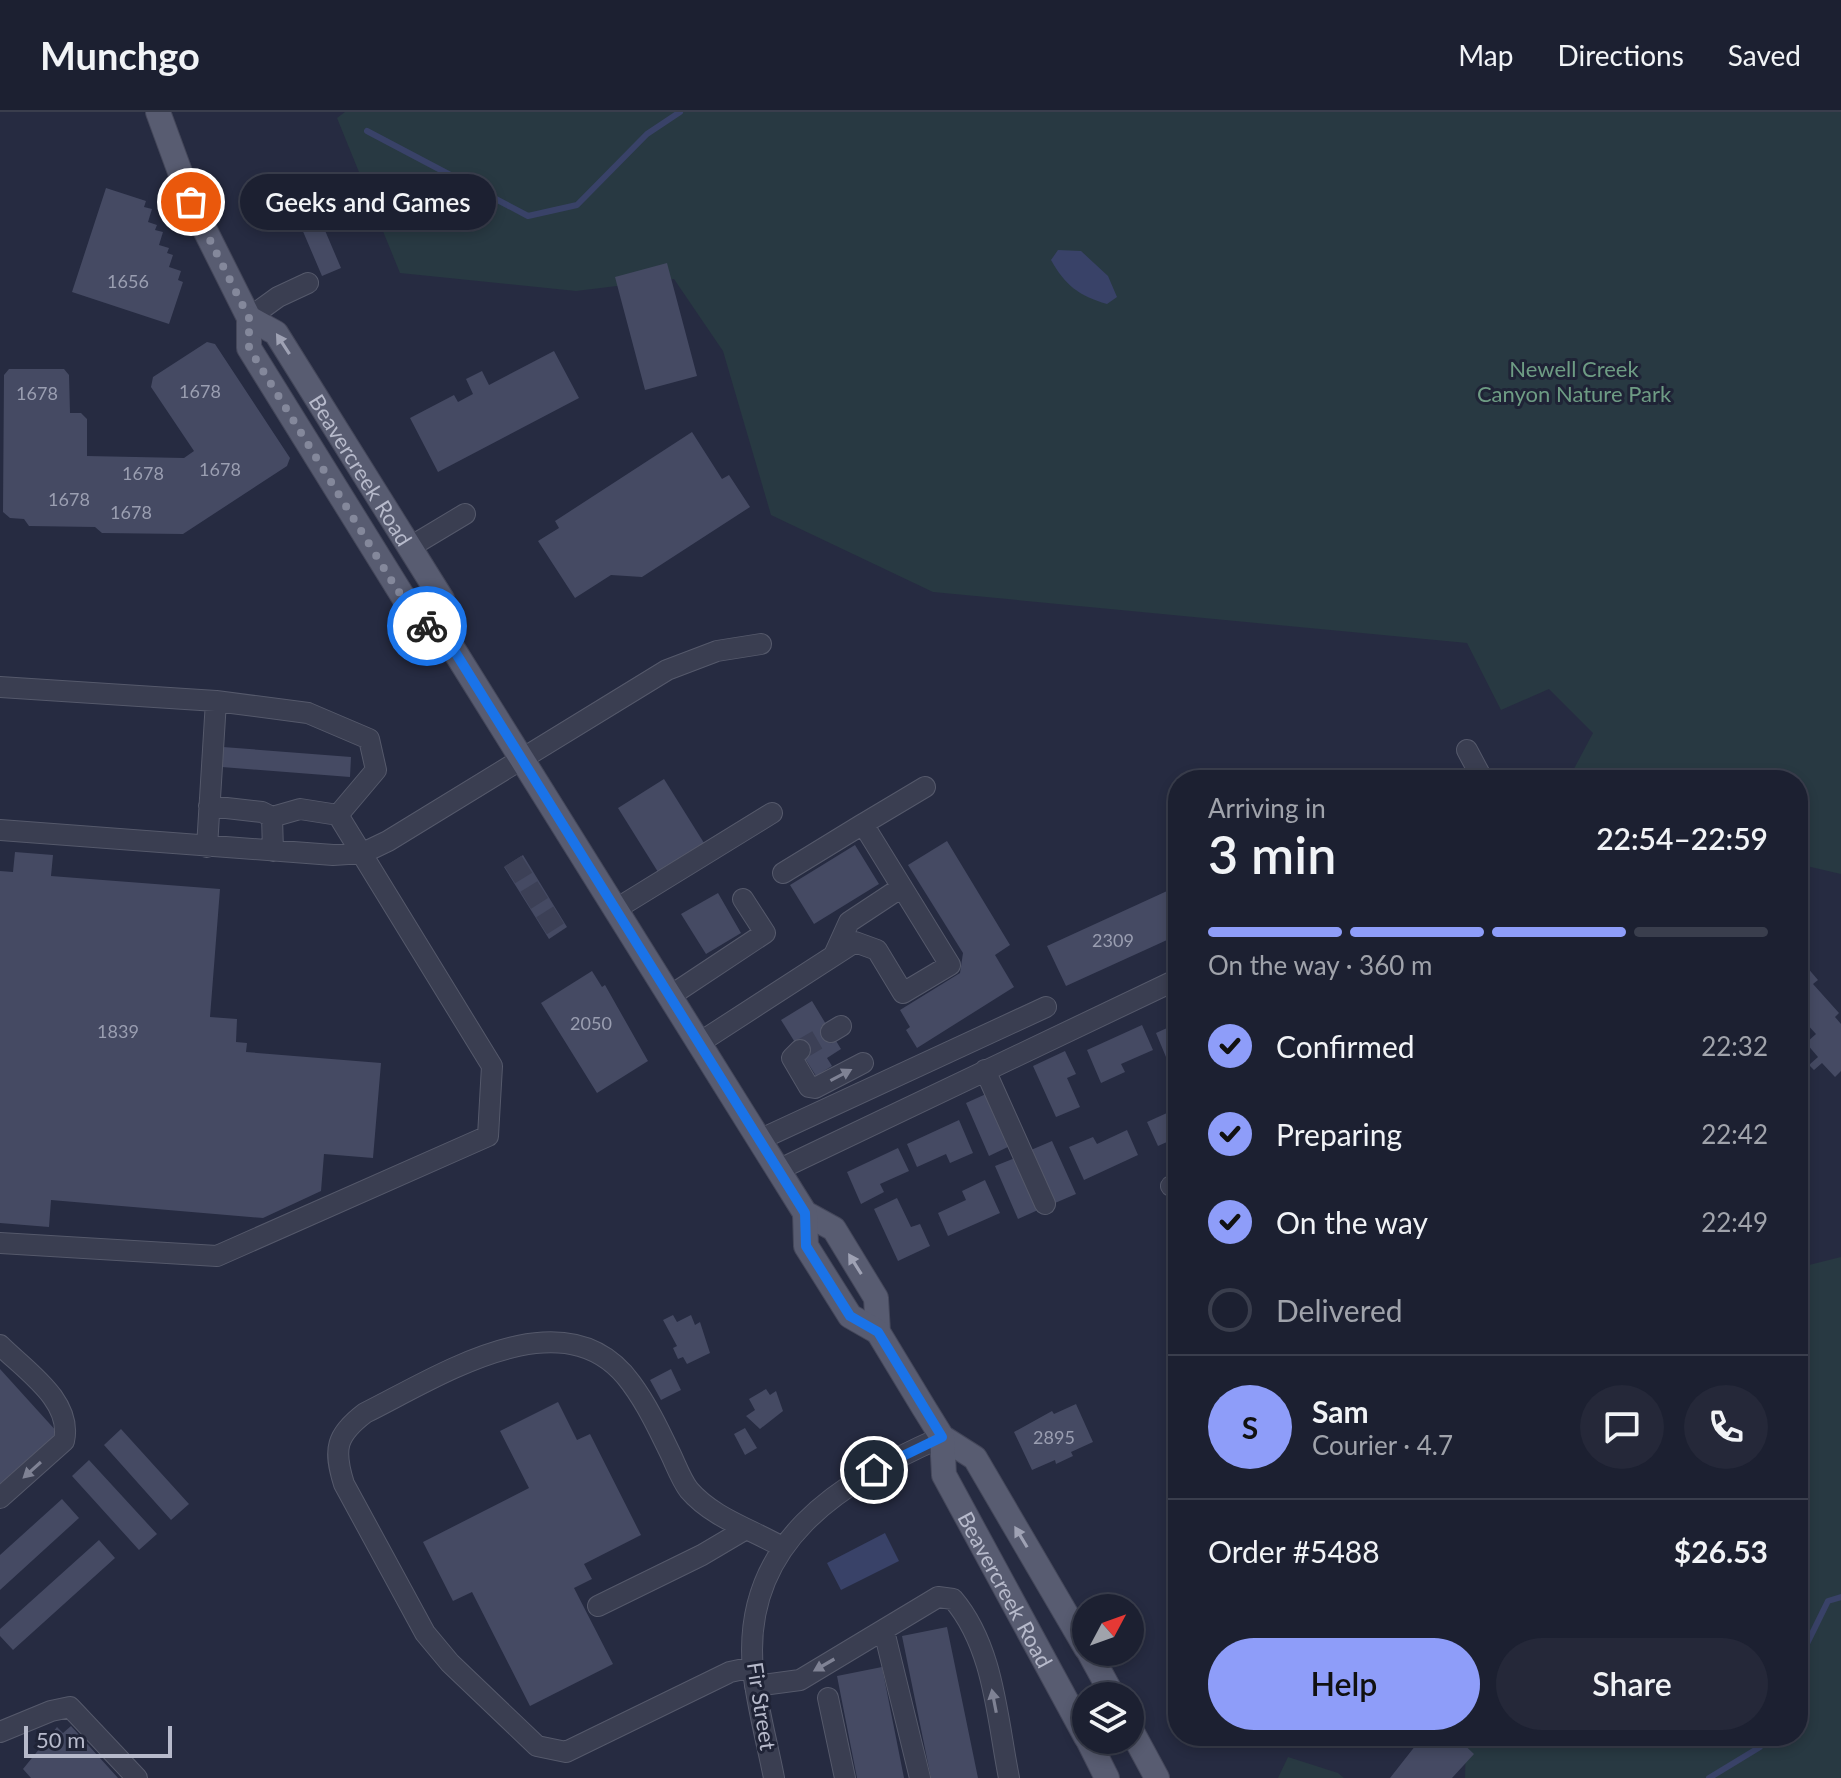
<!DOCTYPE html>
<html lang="en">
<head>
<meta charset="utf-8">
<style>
  :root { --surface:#1c2031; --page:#252839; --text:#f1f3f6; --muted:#a0a3ab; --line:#3a3e4d; --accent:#8e9df9 }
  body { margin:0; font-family:Lato,sans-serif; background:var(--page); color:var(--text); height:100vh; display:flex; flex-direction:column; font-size:30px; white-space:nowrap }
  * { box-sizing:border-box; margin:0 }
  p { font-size:26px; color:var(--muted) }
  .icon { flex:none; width:44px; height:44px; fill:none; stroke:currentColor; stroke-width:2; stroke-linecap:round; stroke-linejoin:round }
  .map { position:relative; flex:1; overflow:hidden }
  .sheet { position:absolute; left:1168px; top:658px; width:640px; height:976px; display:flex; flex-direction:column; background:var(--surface); border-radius:32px; box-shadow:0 4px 12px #0003,0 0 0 2px var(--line) }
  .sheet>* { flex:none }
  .needle { width:52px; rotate:49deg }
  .controls { position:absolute; left:1072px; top:1482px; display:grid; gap:16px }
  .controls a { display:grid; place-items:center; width:72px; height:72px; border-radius:50%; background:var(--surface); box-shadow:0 4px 12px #0003,0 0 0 2px var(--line); font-size:40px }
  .scale { position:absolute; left:24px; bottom:20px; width:148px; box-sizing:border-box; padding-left:8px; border:4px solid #b7bacb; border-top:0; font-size:22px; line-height:28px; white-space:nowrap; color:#b7bacb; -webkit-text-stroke:6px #1f2336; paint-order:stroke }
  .pin { position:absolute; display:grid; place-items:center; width:68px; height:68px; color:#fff; margin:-34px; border:4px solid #fff; border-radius:50%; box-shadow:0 2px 8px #0007 }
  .courier { position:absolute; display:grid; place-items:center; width:80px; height:80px; margin:-40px; border:6px solid #1a73e8; border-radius:50%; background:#fff; color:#222; box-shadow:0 2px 10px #0007 }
  .bubble { position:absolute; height:56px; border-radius:28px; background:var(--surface); box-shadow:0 4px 12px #0003,0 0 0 2px var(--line); font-size:26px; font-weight:600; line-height:56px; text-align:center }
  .summary em { font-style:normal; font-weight:600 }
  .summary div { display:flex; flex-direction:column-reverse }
  .summary { display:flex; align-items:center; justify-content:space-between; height:136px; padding:0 40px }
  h1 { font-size:52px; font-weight:600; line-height:60px }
  .bar { display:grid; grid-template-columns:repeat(4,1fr); gap:12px 8px; align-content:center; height:96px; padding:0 40px }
  .bar i { height:10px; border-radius:6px; background:var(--line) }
  .bar .active { background:var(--accent) }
  .bar p { grid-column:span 4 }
  .line { display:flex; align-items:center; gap:20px; padding:0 40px; border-top:2px solid var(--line) }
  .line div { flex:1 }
  .round { display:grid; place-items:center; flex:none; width:84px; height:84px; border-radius:42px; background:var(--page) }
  ol { padding:0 40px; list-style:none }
  li { display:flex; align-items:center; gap:24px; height:88px }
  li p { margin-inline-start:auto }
  li .icon { padding:8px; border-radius:50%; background:var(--accent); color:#111; stroke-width:4 }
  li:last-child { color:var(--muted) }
  li i { width:44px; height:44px; border:4px solid var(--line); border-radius:50% }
  .cta { display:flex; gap:16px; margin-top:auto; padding:16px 40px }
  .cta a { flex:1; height:92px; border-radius:48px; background:var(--accent); color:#111; font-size:32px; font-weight:600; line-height:92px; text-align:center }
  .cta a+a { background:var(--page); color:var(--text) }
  header { display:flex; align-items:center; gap:48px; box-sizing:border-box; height:112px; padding:0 40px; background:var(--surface); border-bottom:2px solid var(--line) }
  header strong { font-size:38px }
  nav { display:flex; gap:44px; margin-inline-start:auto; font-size:28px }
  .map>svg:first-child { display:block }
</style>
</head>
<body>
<header>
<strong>Munchgo</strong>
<nav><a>Map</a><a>Directions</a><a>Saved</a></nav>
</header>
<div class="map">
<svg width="1841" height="1666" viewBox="0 0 1841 1666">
  <rect width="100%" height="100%" fill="#262b41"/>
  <!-- green -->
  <path fill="#283942" d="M345 0H1841V762L1798 752V668H1568L1593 621 1549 577 1501 598 1467 531 933 480 771 403 723 239 674 167 576 179 400 161 337 6Z
    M1841 1145V1666H1465L1466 1624H1798V1151L1809 1153Z
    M1288 1645 1338 1661 1344 1666H1278Z"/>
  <!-- water -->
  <path fill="#394268" d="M1058 138 1081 139 1108 164 1117 185 1107 192C1079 184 1065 173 1051 148Z
    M885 1421 899 1449 841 1478 827 1451Z"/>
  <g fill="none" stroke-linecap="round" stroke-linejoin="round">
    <!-- stream -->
    <path stroke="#394268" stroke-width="6" d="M367 19 528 104 577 93 647 22 680 0
      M1798 1550 1828 1489 1841 1485
      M1709 1666 1760 1635 1765 1624"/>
  </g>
  <!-- building -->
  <path fill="#454a63" d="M106 76 146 89 144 95 152 97 148 110 157 113 155 118 163 120 159 133 169 136 167 141 173 143 169 155 181 159 178 168 183 170 169 212 72 180Z
    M315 95 341 156 322 164 296 103Z
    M667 151 697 264 645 278 615 165Z
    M207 230 215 232 290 346 287 354 183 422 102 421 95 415 29 414 24 407 10 406 3 400 4 263 9 257H64L69 263 70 301H81L87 307V344L184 346 194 339 151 275 153 265Z
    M554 239 579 286 438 360 410 306 454 283 458 290 473 282 466 267 482 259 489 273Z
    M692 320 722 367 729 363 750 395 642 465 611 463 575 486 538 429 559 416 555 409Z
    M223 635 351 645 350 665 222 655Z
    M664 667 704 731 658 760 618 696Z
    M947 729 1010 833 995 843 1014 875 917 936 906 918 910 915 900 898 960 861 963 841 908 753Z
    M855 733 879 772 814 812 790 773Z
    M15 740 53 743 51 764 220 777 210 905 237 907 236 930 247 931 246 940 381 951 373 1046 324 1042 321 1079 263 1106 51 1088 49 1115 0 1111V759L13 760Z
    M523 743 567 815 549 827 504 755Z
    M1178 774V823L1066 874 1047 834Z
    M718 781 741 821 706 842 681 802Z
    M1800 847 1818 868 1813 872 1839 901 1835 905 1841 912V959L1835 965 1822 951 1814 958 1809 953 1818 945 1806 931 1816 922 1804 909 1798 914Z
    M592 859 602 875 605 873 648 949 597 981 541 891Z
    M812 889 841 937 827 946 832 954 816 964 781 908Z
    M1178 911V953L1173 941 1166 945 1156 921Z
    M1142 913 1153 938 1121 952 1125 960 1101 971 1087 938Z
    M1065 939 1076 962 1067 966 1080 995 1056 1005 1033 954Z
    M986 982 1010 1034 989 1044 966 991Z
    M1178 996V1025L1158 1034 1147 1010Z
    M959 1008 973 1041 950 1051 946 1042 917 1055 907 1032Z
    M1127 1018 1138 1043 1084 1068 1069 1035 1093 1025 1097 1032Z
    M1052 1029 1076 1082 1055 1091 1031 1038Z
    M898 1036 909 1059 880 1072 884 1080 861 1092 847 1060Z
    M1015 1046 1038 1098 1018 1107 995 1054Z
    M985 1068 1000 1101 948 1124 938 1101 966 1088 962 1079Z
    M897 1086 911 1115 920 1112 930 1134 898 1149 874 1097Z
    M673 1203 677 1210 691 1203 695 1213 700 1210 710 1241 687 1252 683 1245 678 1247 673 1236 677 1234 663 1208Z
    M0 1257 58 1321 0 1373Z
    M671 1257 681 1278 661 1288 650 1268Z
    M766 1277 770 1283 776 1279 783 1299 760 1317 746 1304 755 1298 749 1287Z
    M558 1290 577 1328 590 1322 641 1423 584 1452 592 1467 574 1476 613 1552 530 1594 472 1480 453 1489 423 1430 529 1376 500 1319Z
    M1076 1292 1093 1330 1071 1340 1073 1344 1056 1352 1055 1348 1032 1358 1014 1320 1052 1299 1054 1302Z
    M745 1316 757 1336 745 1343 734 1322Z
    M121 1317 189 1392 171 1408 104 1333Z
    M89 1348 157 1422 139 1438 72 1364Z
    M62 1387 79 1406 0 1478V1443Z
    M99 1428 115 1446 13 1538 0 1524V1517Z
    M947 1515 978 1666H931L902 1524Z
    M882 1555 904 1666H857L837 1564Z
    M71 1614 118 1666H31L23 1657 57 1615 63 1621Z
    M1423 1624H1455L1474 1642 1452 1666H1390Z"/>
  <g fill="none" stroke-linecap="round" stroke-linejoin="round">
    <!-- minor-tunnel -->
    <path stroke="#3c4056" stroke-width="20" stroke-dasharray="20 10" stroke-linecap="butt" d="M513 749 558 821
      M800 938 831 920"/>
    <defs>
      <path id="minor" d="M249 206 278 185 308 171
        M410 435 465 402
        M0 575 216 589 207 735
        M1467 638 1483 668
        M209 694 262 700 272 705 273 739
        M272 705 300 697 338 703
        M863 712 925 675
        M0 718 333 743 363 741 388 729 667 558 717 539 761 532
        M616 797 772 701
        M834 843 849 810 902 775
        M670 884 765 821 743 787
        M831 920 841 914
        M699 931 855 830 877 838 903 881 950 853 863 712 783 761
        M800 938 792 946 809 975 815 976 863 951
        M985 958 1045 1092
        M759 1028 1046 895
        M778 1058 1178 867
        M1171 1074 1178 1071
        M0 1131 217 1144 488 1024 492 954 338 703 376 658 369 627 308 601 216 589
        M0 1233C26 1259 73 1289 64 1329L0 1386
        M598 1494 702 1443 746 1417
        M884 1519 920 1666
        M753 1555 730 1560 566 1640 537 1634 450 1551 425 1521 344 1372C333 1337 336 1323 365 1301 438 1265 565 1180 631 1271 648 1294 660 1320 672 1345 677 1356 682 1369 689 1378 713 1406 751 1417 782 1435
        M755 1574 800 1568 938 1485 953 1487C994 1535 997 1606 1009 1666
        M828 1586 845 1666
        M0 1620 51 1599 70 1595 137 1666
        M774 1666C767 1630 757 1594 753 1558 741 1430 840 1370 942 1325"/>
      <g id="major">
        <path d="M158 0 191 90 249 206V236L417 507 447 527 805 1101 834 1117 876 1186 878 1220 924 1296 942 1325 975 1346 1086 1536"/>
        <path id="s1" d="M249 206 276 221 442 487 447 527"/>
        <path d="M805 1101 806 1134 850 1204 878 1220"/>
        <path id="s2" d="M942 1325 944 1363 1086 1625"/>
        <path d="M1089 1540 1113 1584"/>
        <path d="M1130 1616 1157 1666"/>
        <path d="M1088 1628 1107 1666"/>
      </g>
    </defs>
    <!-- minor casing -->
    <use href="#minor" stroke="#55596b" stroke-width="22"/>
    <!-- major casing -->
    <use href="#major" stroke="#44475a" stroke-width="26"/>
    <!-- minor -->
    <use href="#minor" stroke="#3a3e51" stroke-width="20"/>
    <!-- major -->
    <use href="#major" stroke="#585c71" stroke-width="24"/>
  </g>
  <!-- one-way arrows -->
  <defs><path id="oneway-solid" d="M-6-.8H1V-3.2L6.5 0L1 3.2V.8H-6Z" transform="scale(2)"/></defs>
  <g fill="#9fa2b4">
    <use href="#oneway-solid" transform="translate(283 232) rotate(-123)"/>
    <use href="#oneway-solid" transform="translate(855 1152) rotate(-122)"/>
    <use href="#oneway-solid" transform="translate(1021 1425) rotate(-121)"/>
  </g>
  <g fill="#7f8294">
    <use href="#oneway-solid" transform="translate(841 963) rotate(-28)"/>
    <use href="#oneway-solid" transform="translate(32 1358) rotate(138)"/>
    <use href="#oneway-solid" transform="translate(824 1553) rotate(150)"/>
    <use href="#oneway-solid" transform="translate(994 1589) rotate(-101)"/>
  </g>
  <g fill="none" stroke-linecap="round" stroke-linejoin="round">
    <!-- done -->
    <path stroke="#84889b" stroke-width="8" stroke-dasharray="0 14.4" d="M191 90 249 206V236L393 471 417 507 427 514"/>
    <!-- route -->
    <path stroke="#1a73e8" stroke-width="10" d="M427 514 447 527 805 1101 806 1134 850 1204 878 1220 942 1325 874 1358"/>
  </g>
  <g text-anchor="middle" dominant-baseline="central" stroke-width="6" stroke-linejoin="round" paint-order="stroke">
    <!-- number labels -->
    <g font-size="18" fill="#9a9eb1">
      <text x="128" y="169">1656</text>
      <text x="200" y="279">1678</text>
      <text x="37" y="281">1678</text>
      <text x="220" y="357">1678</text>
      <text x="143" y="361">1678</text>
      <text x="69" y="387">1678</text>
      <text x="131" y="400">1678</text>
      <text x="1113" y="828">2309</text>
      <text x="591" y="911">2050</text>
      <text x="118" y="919">1839</text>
      <text x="1054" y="1325">2895</text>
    </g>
    <!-- park labels -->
    <g font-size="22" fill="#6e9c84" stroke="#1f2336">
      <text x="1574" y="256">Newell Creek<tspan x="1574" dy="25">Canyon Nature Park</tspan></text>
    </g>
    <!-- street labels -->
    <g font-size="22" fill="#b7bacb" stroke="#1f2336">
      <text stroke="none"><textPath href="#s1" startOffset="192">Beavercreek Road</textPath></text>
      <text stroke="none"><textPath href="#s2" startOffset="168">Beavercreek Road</textPath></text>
      <text transform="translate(762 1594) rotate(81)">Fir Street</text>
    </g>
  </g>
</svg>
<div class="controls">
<a><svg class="needle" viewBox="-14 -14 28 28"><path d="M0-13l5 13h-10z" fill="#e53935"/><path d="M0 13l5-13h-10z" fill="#a0a3ab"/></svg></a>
<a><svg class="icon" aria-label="layers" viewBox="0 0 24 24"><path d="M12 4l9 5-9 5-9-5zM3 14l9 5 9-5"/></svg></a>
</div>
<div class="scale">50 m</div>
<div class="pin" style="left:191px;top:90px;background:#ea580c"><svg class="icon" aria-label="bag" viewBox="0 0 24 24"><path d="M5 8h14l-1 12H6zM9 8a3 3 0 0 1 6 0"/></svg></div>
<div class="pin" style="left:874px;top:1358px;background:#1f2937"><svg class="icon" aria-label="home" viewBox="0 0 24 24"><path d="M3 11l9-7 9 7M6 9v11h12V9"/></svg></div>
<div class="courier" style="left:427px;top:514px"><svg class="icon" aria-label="bike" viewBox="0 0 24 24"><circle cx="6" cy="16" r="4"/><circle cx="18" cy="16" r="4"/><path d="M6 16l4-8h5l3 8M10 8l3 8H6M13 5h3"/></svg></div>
<div class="bubble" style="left:240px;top:62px;width:256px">Geeks and Games</div>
<section class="sheet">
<div class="summary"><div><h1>3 min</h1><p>Arriving in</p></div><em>22:54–22:59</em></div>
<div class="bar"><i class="active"></i><i class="active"></i><i class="active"></i><i></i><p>On the way · 360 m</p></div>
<ol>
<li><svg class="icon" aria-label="check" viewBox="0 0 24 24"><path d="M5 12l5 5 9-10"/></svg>Confirmed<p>22:32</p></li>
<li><svg class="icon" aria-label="check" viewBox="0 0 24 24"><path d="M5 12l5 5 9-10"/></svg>Preparing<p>22:42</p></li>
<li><svg class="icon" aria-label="check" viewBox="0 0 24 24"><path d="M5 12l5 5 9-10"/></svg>On the way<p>22:49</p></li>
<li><i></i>Delivered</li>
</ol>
<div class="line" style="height:144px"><b class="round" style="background:var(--accent);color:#111">S</b><div><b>Sam</b><p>Courier · 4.7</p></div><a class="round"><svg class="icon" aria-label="chat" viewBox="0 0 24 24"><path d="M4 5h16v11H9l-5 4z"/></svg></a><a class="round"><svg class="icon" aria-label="phone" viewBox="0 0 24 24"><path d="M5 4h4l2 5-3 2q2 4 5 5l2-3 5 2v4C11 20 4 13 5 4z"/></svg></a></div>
<div class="line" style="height:104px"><div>Order #5488</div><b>$26.53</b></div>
<div class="cta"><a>Help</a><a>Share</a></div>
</section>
</div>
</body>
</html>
